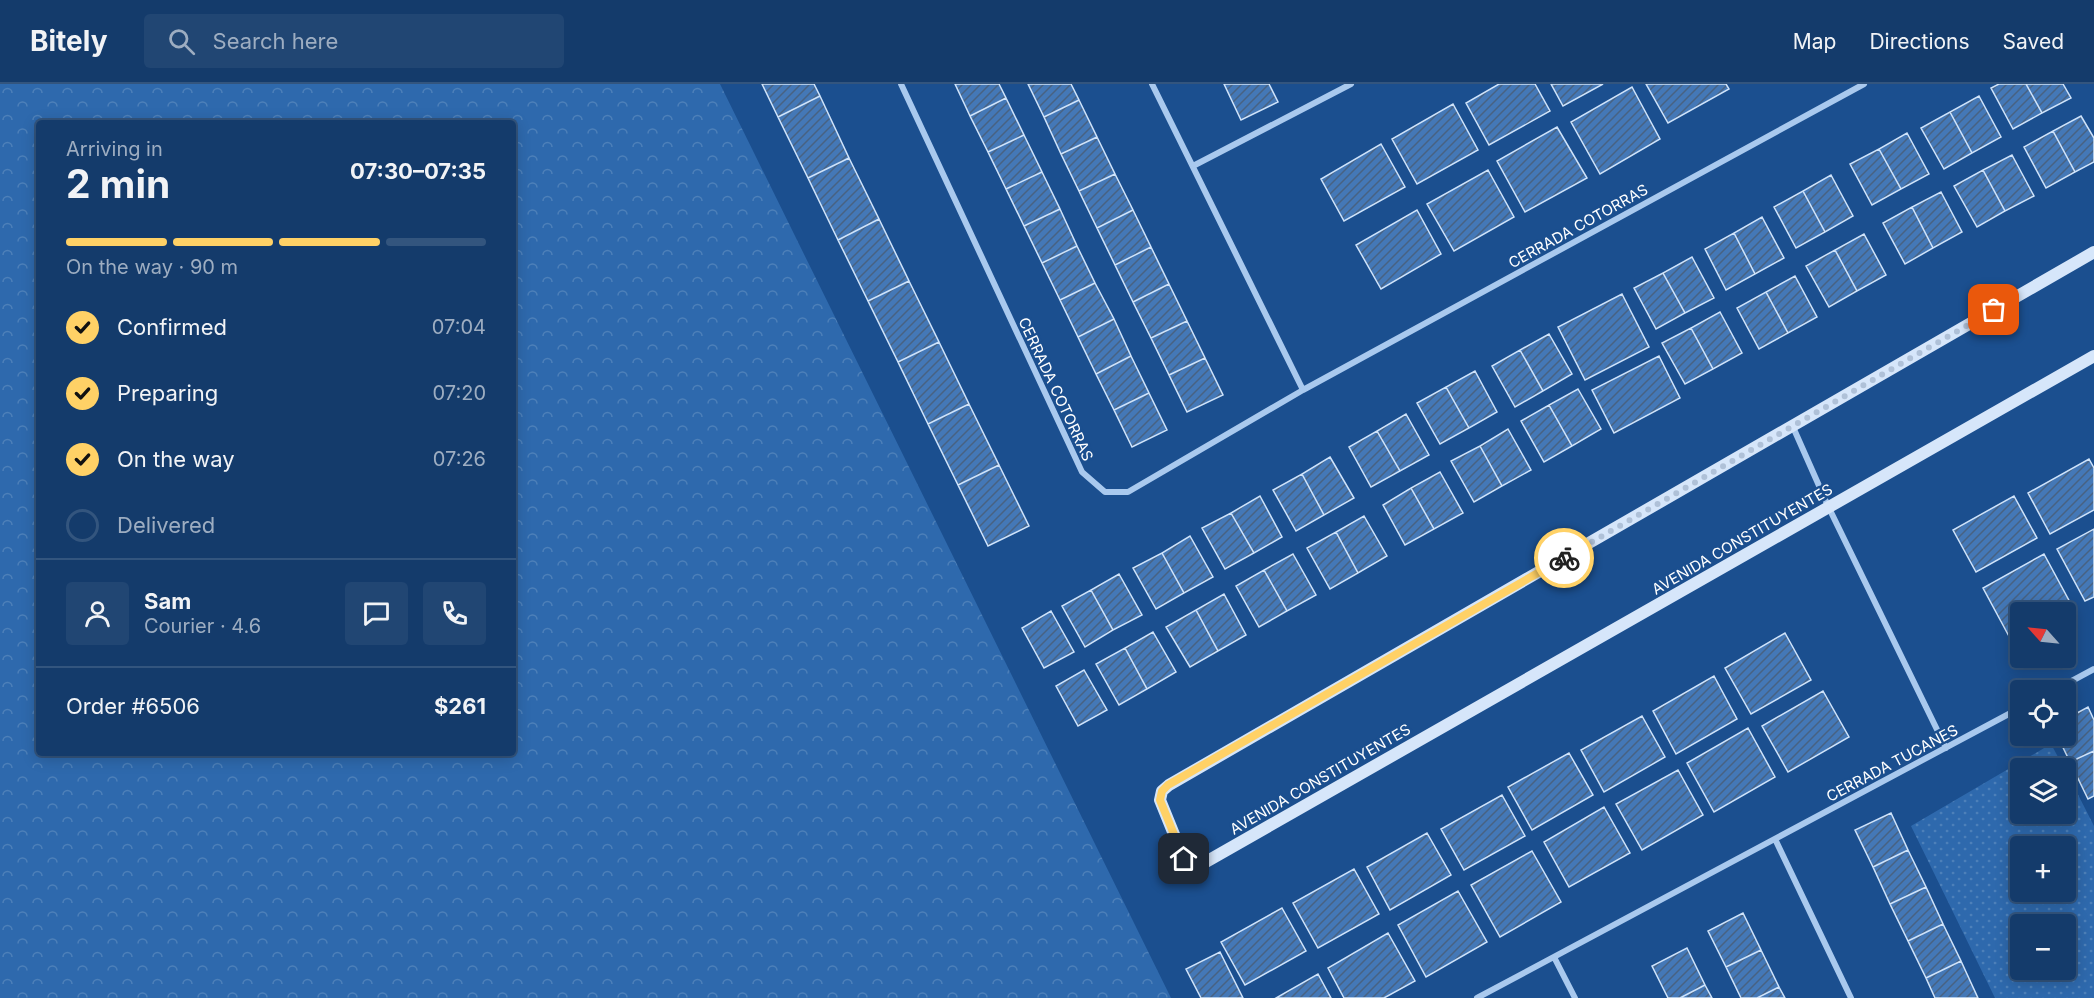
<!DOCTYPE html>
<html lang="en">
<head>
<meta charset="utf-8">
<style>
  :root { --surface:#143b6b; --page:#214673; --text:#f1f3f6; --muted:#9dadc1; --line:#33557e; --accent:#ffd166 }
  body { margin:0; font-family:Inter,sans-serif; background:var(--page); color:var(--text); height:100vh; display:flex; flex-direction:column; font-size:22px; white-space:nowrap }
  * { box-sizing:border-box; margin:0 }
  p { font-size:20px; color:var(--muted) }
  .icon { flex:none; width:33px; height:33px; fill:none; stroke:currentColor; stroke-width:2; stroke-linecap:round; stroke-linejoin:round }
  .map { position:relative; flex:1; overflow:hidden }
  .details { position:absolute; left:36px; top:36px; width:480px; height:636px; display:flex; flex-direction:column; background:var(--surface); border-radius:6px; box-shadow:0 3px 15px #0003,0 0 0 2px var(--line) }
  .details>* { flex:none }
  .needle { width:39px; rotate:297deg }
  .buttons { position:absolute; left:2010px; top:518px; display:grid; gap:12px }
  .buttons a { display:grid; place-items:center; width:66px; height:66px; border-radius:6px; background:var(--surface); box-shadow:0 3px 15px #0003,0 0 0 2px var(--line); font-size:30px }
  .pin { position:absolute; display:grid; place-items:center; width:51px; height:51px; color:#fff; margin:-26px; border-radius:12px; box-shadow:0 3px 9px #0006 }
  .courier { position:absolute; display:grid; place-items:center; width:60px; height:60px; margin:-30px; border:4px solid #ffd166; border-radius:50%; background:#fff; color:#222; box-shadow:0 2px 8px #0007 }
  .head em { font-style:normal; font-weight:700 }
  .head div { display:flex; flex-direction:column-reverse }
  .head { display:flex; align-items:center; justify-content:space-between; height:102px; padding:0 30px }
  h1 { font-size:39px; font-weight:700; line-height:45px }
  .bar { display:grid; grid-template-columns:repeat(4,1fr); gap:9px 6px; align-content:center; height:72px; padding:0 30px }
  .bar i { height:8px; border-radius:4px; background:var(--line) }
  .bar .selected { background:var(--accent) }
  .bar p { grid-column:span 4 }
  .line { display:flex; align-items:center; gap:15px; padding:0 30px; border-top:2px solid var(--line) }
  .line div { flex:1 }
  .round { display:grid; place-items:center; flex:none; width:63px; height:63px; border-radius:6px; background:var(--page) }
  ol { padding:0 30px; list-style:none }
  li { display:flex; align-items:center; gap:18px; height:66px }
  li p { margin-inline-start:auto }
  li .icon { padding:6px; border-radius:50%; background:var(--accent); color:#111; stroke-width:4 }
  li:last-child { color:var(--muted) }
  li i { width:33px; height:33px; border:3px solid var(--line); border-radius:50% }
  header { display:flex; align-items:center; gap:36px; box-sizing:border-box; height:84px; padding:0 30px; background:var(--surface); border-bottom:2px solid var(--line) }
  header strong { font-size:28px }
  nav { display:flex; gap:33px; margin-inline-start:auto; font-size:21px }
  .search { width:420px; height:54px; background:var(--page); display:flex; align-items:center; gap:15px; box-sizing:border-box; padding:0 21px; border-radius:6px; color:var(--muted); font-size:22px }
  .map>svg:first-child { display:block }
</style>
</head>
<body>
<header>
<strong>Bitely</strong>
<div class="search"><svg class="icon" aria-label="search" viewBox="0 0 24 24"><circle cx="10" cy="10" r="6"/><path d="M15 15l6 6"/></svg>Search here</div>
<nav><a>Map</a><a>Directions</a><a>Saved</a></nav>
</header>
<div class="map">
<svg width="2094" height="914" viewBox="0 0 2094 914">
  <defs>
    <pattern id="grass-dots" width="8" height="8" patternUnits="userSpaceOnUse" patternTransform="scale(1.5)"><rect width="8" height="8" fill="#2e69ad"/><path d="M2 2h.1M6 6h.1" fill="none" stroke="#4d80b9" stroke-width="1.8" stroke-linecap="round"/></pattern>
    <pattern id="forest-crowns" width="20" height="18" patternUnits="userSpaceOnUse" patternTransform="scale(1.5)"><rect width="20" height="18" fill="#2e69ad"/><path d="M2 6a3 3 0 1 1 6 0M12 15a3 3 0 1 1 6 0" fill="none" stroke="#4d80b9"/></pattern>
    <pattern id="building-hatch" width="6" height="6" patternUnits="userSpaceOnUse" patternTransform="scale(1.5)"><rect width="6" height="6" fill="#4478b7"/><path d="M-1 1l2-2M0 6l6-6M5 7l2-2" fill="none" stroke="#486282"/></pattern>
  </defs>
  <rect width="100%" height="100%" fill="#1b4f8f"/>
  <!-- grass -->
  <path fill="url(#grass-dots)" fill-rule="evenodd" d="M2051 660 2064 684H2020V729H2066V687L2094 742V914H1995L1911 742ZM2020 762H2066V807H2020ZM2020 840H2066V885H2020Z"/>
  <!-- forest -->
  <path fill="url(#forest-crowns)" fill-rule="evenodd" d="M0 0H720L1171 914H0ZM39 39H513V669H39Z"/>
  <!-- building -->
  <path fill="url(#building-hatch)" stroke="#cfe3fa" stroke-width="1.5" d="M762 0H814L820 12 778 33Z
    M955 0H999L1006 14 970 32Z
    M1028 0H1071L1079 16 1044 33Z
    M1224 0H1269L1278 18 1241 36Z
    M1499 0H1535L1550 27 1489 61 1466 19Z
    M1551 0H1603L1563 22Z
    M1646 0H1726L1729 5 1668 39Z
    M1999 0H2026L2042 29 2013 45 1991 4Z
    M2026 0H2063L2071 14 2042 29Z
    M1632 3 1660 55 1600 90 1571 38Z
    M820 12 849 74 808 94 778 33Z
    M1979 12 2001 53 1972 69 1950 28Z
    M1006 14 1024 51 988 68 970 32Z
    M1079 16 1097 53 1061 70 1044 33Z
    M1453 20 1478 66 1417 100 1392 55Z
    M1950 28 1972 69 1944 85 1921 44Z
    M2081 32 2094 54V78L2075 88 2053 47Z
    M1557 43 1587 94 1525 128 1497 77Z
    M2053 47 2075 88 2046 104 2024 63Z
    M1907 49 1929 90 1901 105 1879 65Z
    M1024 51 1042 88 1006 105 988 68Z
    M1097 53 1115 90 1079 107 1061 70Z
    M1381 60 1405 103 1344 137 1321 95Z
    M1879 65 1901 105 1872 121 1850 80Z
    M2012 71 2034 112 2005 127 1983 86Z
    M849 74 879 135 838 156 808 94Z
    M1488 86 1514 133 1454 167 1427 120Z
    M1983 86 2005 127 1977 143 1954 102Z
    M1042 88 1060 125 1024 142 1006 105Z
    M1115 90 1133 126 1097 144 1079 107Z
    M1831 91 1853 132 1825 148 1803 107Z
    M1803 107 1825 148 1796 164 1774 123Z
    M1941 108 1962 148 1933 164 1912 123Z
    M1912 123 1933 164 1905 180 1883 139Z
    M1060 125 1077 162 1042 179 1024 142Z
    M1133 126 1151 163 1115 181 1097 144Z
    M1417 126 1441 170 1381 205 1356 161Z
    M1762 133 1784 174 1755 190 1734 149Z
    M879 135 909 197 868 217 838 156Z
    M1734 149 1755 190 1726 206 1705 165Z
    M1864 150 1886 191 1857 207 1835 166Z
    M1077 162 1095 199 1060 216 1042 179Z
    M1151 163 1169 200 1133 218 1115 181Z
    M1835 166 1857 207 1829 223 1806 182Z
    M1692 173 1714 214 1685 229 1663 189Z
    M1663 189 1685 229 1656 245 1634 204Z
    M1795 192 1817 233 1788 249 1766 208Z
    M909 197 939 258 898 278 868 217Z
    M1095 199 1114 235 1078 253 1060 216Z
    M1169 200 1187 237 1151 254 1133 218Z
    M1766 208 1788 249 1759 265 1737 224Z
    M1622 210 1649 263 1585 296 1558 243Z
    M1720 228 1742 269 1713 285 1691 244Z
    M1114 235 1131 272 1096 290 1078 253Z
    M1187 237 1205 274 1169 291 1151 254Z
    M1691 244 1713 285 1685 300 1662 259Z
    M1549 250 1572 290 1543 307 1520 266Z
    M939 258 969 320 928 340 898 278Z
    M1520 266 1543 307 1515 323 1492 282Z
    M1131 272 1149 309 1114 326 1096 290Z
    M1659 272 1680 314 1614 349 1592 306Z
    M1205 274 1223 311 1187 328 1169 291Z
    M1475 287 1497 328 1469 344 1446 303Z
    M1446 303 1469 344 1440 360 1417 319Z
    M1578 305 1601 345 1572 362 1549 321Z
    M1149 309 1167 346 1132 363 1114 326Z
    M969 320 999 381 958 401 928 340Z
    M1549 321 1572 362 1544 378 1521 337Z
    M1406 330 1429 371 1400 387 1377 347Z
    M1508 345 1531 386 1502 402 1480 362Z
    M1377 347 1400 387 1371 403 1349 363Z
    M1480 362 1502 402 1474 418 1451 377Z
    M1330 373 1354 414 1324 431 1302 390Z
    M2089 375 2094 384V426L2050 450 2028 409Z
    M999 381 1029 442 988 462 958 401Z
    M1440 388 1463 429 1434 445 1411 404Z
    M1302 390 1324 431 1296 447 1273 406Z
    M1411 404 1434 445 1405 461 1383 421Z
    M1260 412 1282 453 1254 469 1231 429Z
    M2014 412 2037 454 1976 488 1953 446Z
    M1231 429 1254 469 1225 485 1202 444Z
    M1364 432 1387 472 1358 489 1336 448Z
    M2094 445V513L2085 517 2057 465Z
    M1336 448 1358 489 1330 505 1307 464Z
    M1190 452 1213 493 1184 509 1162 469Z
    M1162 469 1184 509 1156 525 1133 484Z
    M1293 470 1316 511 1287 527 1264 486Z
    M2044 470 2072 522 2061 528H2020V550L2011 556 1983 504Z
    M1264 486 1287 527 1259 543 1236 502Z
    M1119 490 1142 531 1113 546 1091 506Z
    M1091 506 1113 546 1085 563 1062 522Z
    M1224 510 1246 551 1218 567 1196 526Z
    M1196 526 1218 567 1190 583 1166 543Z
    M1051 527 1074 568 1044 584 1022 544Z
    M1153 548 1176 588 1147 605 1125 564Z
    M1785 549 1811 596 1751 630 1725 584Z
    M1125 564 1147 605 1119 621 1096 580Z
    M1084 586 1107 626 1078 642 1056 602Z
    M1714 592 1737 635 1676 670 1653 627Z
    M1823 607 1849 653 1788 688 1762 642Z
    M2088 623 2094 636V667L2070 678 2057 651H2066V635Z
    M1642 632 1665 673 1604 708 1581 666Z
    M1748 644 1775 693 1714 728 1687 679Z
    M2094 667V712L2088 715 2070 678Z
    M1569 669 1593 711 1532 746 1508 703Z
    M1678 686 1703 731 1642 766 1616 720Z
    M1502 711 1525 752 1464 786 1441 745Z
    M1604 723 1630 769 1569 803 1544 758Z
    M1891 729 1908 766 1873 783 1855 746Z
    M1427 749 1451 791 1390 826 1367 783Z
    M1908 766 1926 803 1890 820 1873 783Z
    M1532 767 1561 818 1500 853 1471 801Z
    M1354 785 1379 830 1318 864 1293 819Z
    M1926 803 1943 840 1908 857 1890 820Z
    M1458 807 1487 858 1426 893 1398 841Z
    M1282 824 1306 867 1245 901 1221 858Z
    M1743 829 1761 866 1726 883 1708 847Z
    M1943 840 1961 877 1926 894 1908 857Z
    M1388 849 1415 897 1384 914H1344L1328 884Z
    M1687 864 1705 901 1680 914H1668L1652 882Z
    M1761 866 1779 903 1757 914H1741L1726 883Z
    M1220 868 1243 914H1201L1186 885Z
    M1961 877 1978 914H1935L1926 894Z
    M1318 890 1331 914H1276Z
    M1705 901 1712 914H1680Z
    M1779 903 1785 914H1757Z"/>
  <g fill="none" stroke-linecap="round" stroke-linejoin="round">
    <!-- minor -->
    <path stroke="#a9c9ee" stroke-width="6" d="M901 0 1082 388 1105 408H1128L1303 306 1864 0
      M1152 0 1303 306
      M1193 82 1351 0
      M1793 343 1828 422 1946 664
      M2055 606 2094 585
      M1775 755 1851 914
      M1554 873 1575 914
      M1477 914 2020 624"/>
    <!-- secondary -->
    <path stroke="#d6e6fa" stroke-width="12" d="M2094 168 1169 701 1162 707 1160 716 1184 775 1193 782 1204 779 2094 272"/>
  </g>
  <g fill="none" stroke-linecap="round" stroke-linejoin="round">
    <!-- done -->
    <path stroke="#afc1d8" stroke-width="6" stroke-dasharray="0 10.8" d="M1564 474 1994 226"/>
    <!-- route -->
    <path stroke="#ffd166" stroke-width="8" d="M1184 775 1160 716 1162 707 1168 701 1564 474"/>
  </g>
  <g text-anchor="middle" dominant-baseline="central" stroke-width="5" stroke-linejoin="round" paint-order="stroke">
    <!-- street labels -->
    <g font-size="15" fill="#fff" stroke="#1b4f8f">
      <text transform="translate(1578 142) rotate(-29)">CERRADA COTORRAS</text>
      <text transform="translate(1056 305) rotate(65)">CERRADA COTORRAS</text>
      <text transform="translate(1742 455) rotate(-30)">AVENIDA CONSTITUYENTES</text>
      <text transform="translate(1892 679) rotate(-28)">CERRADA TUCANES</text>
      <text transform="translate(1320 695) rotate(-30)">AVENIDA CONSTITUYENTES</text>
    </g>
  </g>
</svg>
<div class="buttons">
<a><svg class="needle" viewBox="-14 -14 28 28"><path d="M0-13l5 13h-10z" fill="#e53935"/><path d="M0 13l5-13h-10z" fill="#9dadc1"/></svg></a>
<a><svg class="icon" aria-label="locate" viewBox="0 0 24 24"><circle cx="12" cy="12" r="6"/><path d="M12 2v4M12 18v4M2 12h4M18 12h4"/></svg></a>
<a><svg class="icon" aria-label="layers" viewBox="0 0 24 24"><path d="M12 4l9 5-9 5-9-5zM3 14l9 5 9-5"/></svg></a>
<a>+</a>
<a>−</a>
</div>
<div class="pin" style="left:1994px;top:226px;background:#ea580c"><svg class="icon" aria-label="bag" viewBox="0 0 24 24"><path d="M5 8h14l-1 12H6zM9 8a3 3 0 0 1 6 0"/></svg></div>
<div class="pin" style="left:1184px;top:775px;background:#1f2937"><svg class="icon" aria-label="home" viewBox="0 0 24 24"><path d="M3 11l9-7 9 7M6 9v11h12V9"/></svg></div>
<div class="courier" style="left:1564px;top:474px"><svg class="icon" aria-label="bike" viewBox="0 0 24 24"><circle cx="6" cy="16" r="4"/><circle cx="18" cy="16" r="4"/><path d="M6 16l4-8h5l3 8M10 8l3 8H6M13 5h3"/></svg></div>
<section class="details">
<div class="head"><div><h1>2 min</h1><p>Arriving in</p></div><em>07:30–07:35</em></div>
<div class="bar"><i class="selected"></i><i class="selected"></i><i class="selected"></i><i></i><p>On the way · 90 m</p></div>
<ol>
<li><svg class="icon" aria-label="check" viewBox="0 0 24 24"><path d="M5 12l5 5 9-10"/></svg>Confirmed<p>07:04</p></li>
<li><svg class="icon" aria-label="check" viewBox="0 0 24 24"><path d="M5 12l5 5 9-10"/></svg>Preparing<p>07:20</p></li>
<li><svg class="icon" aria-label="check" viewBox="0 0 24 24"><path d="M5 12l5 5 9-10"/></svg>On the way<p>07:26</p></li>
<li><i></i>Delivered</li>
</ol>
<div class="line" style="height:108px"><a class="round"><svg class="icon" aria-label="person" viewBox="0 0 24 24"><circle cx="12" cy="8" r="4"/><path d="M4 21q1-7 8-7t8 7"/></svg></a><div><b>Sam</b><p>Courier · 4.6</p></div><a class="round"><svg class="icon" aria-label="chat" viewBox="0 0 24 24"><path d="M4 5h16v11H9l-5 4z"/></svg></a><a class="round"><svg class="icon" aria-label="phone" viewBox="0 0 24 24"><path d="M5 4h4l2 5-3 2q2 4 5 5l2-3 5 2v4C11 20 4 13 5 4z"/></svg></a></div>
<div class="line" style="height:78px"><div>Order #6506</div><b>$261</b></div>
</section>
</div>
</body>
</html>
